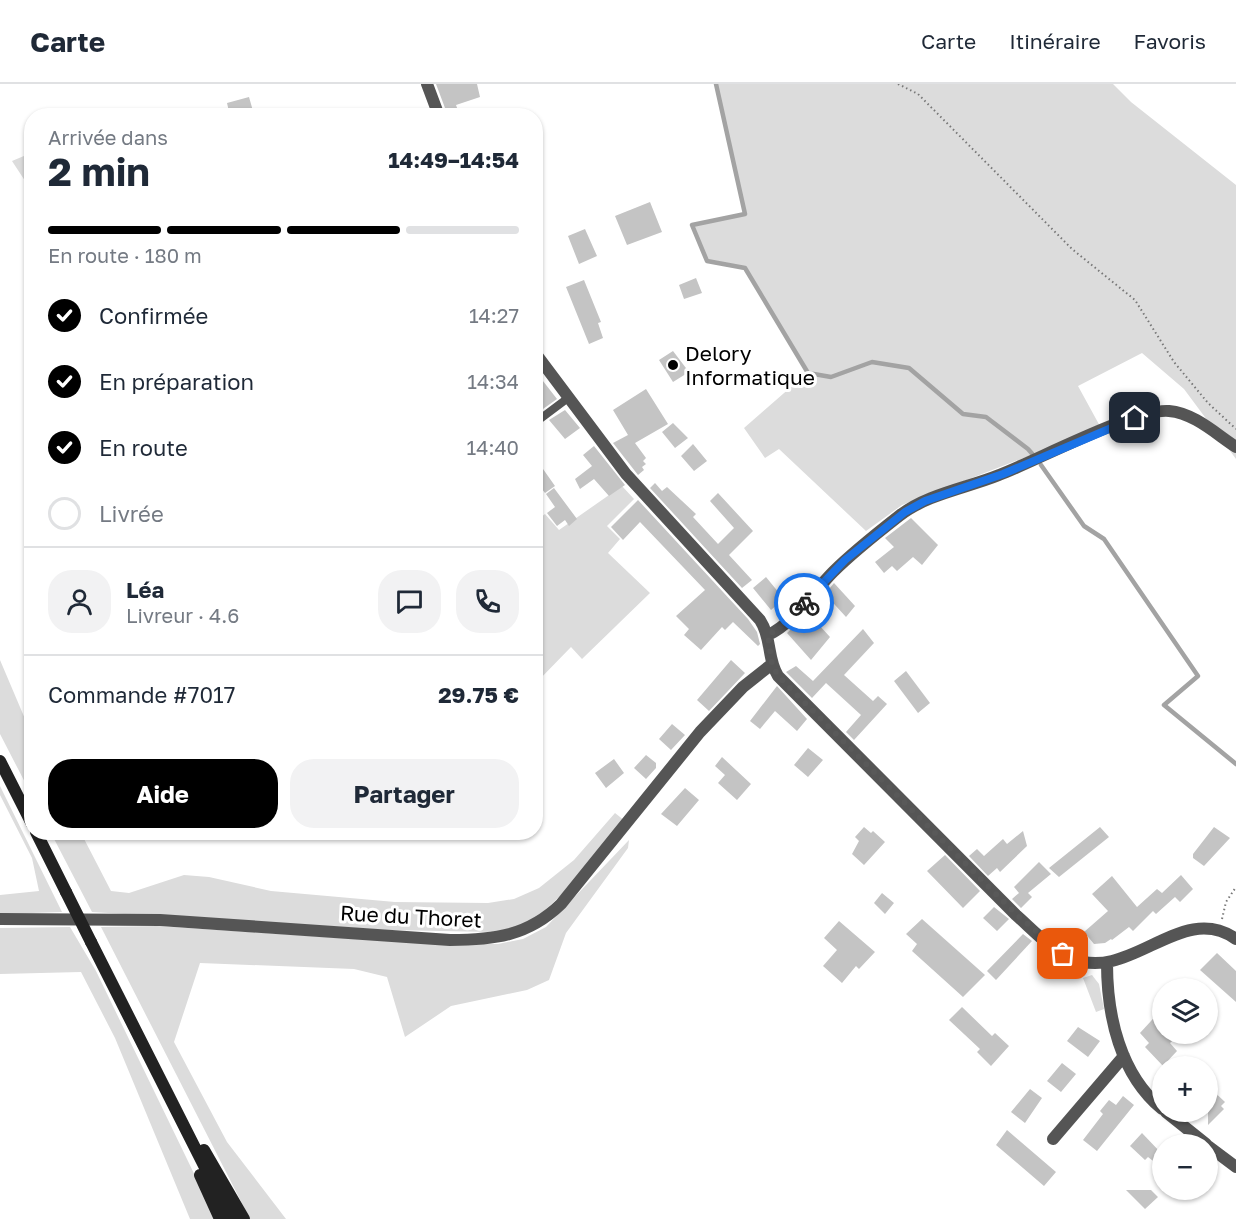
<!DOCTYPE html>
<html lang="fr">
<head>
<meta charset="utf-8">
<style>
  :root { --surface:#fff; --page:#f2f2f3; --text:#1f2937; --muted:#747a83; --line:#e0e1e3; --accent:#000 }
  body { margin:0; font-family:"Golos Text",sans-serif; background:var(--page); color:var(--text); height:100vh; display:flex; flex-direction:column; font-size:22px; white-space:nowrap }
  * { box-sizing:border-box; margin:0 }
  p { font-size:20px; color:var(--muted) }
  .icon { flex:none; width:33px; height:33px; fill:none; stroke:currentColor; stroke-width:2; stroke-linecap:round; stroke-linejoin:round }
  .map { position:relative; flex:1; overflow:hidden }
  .details { position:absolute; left:24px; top:24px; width:519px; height:732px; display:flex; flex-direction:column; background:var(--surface); border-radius:24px; box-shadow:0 2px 4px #0004 }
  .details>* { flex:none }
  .tools { position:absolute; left:1152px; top:894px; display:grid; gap:12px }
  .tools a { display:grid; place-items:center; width:66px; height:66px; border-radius:50%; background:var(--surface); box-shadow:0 2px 4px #0004; font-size:30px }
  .pin { position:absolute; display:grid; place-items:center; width:51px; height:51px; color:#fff; margin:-26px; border-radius:12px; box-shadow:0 3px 9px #0006 }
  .courier { position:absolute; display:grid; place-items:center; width:60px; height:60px; margin:-30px; border:4px solid #1a73e8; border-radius:50%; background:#fff; color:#222; box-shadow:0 2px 8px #0007 }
  .overview em { font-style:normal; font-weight:700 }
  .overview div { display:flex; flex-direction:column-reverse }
  .overview { display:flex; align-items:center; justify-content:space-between; height:102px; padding:0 24px }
  h1 { font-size:39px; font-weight:700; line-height:45px }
  .bar { display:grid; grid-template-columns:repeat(4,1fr); gap:9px 6px; align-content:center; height:72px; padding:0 24px }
  .bar i { height:8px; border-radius:4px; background:var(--line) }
  .bar .selected { background:var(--accent) }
  .bar p { grid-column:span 4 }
  .line { display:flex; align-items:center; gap:15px; padding:0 24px; border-top:2px solid var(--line) }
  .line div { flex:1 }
  .round { display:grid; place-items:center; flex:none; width:63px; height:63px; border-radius:24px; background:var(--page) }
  ol { padding:0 24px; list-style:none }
  li { display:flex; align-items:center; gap:18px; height:66px }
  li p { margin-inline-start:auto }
  li .icon { padding:6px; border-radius:50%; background:var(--accent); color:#fff; stroke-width:4 }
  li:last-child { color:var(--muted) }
  li i { width:33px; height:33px; border:3px solid var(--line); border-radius:50% }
  .action { display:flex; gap:12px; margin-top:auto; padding:12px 24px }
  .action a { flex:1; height:69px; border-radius:24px; background:var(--accent); color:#fff; font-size:24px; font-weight:700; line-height:69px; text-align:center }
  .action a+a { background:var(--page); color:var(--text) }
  header { display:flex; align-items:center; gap:36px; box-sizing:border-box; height:84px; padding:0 30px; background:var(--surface); border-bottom:2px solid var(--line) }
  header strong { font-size:28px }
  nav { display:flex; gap:33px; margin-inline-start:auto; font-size:21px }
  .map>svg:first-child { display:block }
</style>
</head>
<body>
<header>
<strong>Carte</strong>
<nav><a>Carte</a><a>Itinéraire</a><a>Favoris</a></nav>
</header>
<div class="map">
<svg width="1236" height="1135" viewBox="0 0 1236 1135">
  <rect width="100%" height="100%" fill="#fff"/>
  <!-- green -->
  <path fill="#dcdcdc" d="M716 0H1113L1131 18 1236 101V375L1184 305 1142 269 1078 302 1101 344 902 421 866 447 779 365 765 374 744 344 807 289 745 184 707 177 692 141 745 129Z
    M31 69V106L12 77Z
    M622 402 634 415 607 442 620 455 608 469 650 509 582 575 571 563 536 599V437L545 430 559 446Z
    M0 576 31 649V710L0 650Z
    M0 702 62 828 0 830V811L39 807 32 774 0 711Z
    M615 729 625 737 561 811 543 828 522 842 492 848 390 846 92 828 51 749H81L111 807 129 809 184 791 209 793 271 807 395 818 488 819 514 815 539 804 574 776Z
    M629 756 628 764 566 849 549 896 527 906 451 922 405 953 387 893 354 885 200 879 174 958 227 1058 286 1135H250L101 843 157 842 404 858 498 860 523 855 546 843Z
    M70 843 96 887 216 1135H190L115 954 81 888 0 890V844Z
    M1092 891 1099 900 1104 925 1096 928 1083 894Z"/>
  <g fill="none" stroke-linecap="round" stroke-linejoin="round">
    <!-- stream -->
    <path stroke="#a3a3a3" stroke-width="4.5" d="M716 0 745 130 692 141 707 177 745 184 808 289 831 293 872 278 909 284 963 330 986 333 1028 365 1035 373
      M1041 381 1084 442 1104 455 1198 592 1164 621 1236 680"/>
  </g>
  <!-- building -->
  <path fill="#c4c4c4" d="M436 0H477L480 13 456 21 460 32H448Z
    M249 13 253 27 230 32 227 19Z
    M650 118 662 148 627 161 615 132Z
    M585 145 597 172 579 180 568 152Z
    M696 194 702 209 684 215 679 201Z
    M584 196 601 238 598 239 603 254 589 260 566 203Z
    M673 267 689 288 673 298 659 276Z
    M536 288 557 315 536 330Z
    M646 305 668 340 635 359 646 374 643 377 646 380 642 383 644 386 638 391 613 359 628 351 613 326Z
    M565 326 580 344 565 355 549 336Z
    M673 339 688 354 675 364 662 348Z
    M693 360 707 377 694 387 681 372Z
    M594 362 625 401 609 412 594 395 580 405 575 395 592 382 583 371Z
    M536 375 555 402 545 409 536 397Z
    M655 399 662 407 667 403 696 430 693 433 718 460 734 444 710 417 718 409 753 447 729 471 752 496 742 504 650 404Z
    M554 404 577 435 569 442 565 436 557 442 547 429 555 423 546 410Z
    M638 416 748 535 757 548 760 560 758 562 733 538 725 546 722 543 701 566 684 551 689 545 676 532 705 506 640 438 623 456 611 443Z
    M911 434 938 461 922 481 913 473 897 487 892 482 884 489 875 478 894 463 885 454Z
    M766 493 784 515 771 526 753 504Z
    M834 499 855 522 846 533 825 510Z
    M808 529 830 553 811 576 787 549Z
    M863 545 874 559 844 591 873 617 878 612 887 620 854 656 846 648 861 631 826 599 812 614 786 588 796 582 813 597Z
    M731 576 745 589 709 627 697 616Z
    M906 587 930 619 918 629 894 597Z
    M777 602 807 635 797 647 775 627 760 645 750 637Z
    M672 640 685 651 671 666 659 655Z
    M808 664 823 676 808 693 794 681Z
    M646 671 656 679V684L646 695 634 684Z
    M722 673 751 700 737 716 718 699 725 691 715 682Z
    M614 675 624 689 606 704 595 689Z
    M685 704 699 716 677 742 661 730Z
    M864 743 871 749 873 747 885 758 864 781 852 770 859 757 855 753Z
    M1100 743 1109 753 1059 793 1049 784Z
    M1214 743 1230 754 1204 782 1193 774V770Z
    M1023 747 1027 762 1000 788 997 784 988 792 969 772 977 765 984 772 1003 755 1007 760Z
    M945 771 980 807 963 824 927 787Z
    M1039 778 1051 790 1028 809 1032 813 1021 824 1012 815 1019 809 1014 803Z
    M1181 791 1193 805 1180 818 1175 813 1156 830 1153 827 1133 847 1129 843 1112 856 1111 855 1105 859 1094 860 1084 848 1108 827 1092 810 1112 792 1137 823 1157 805 1162 809Z
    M882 809 894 819 885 830 874 819Z
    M994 823 1009 835 997 847 983 834Z
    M922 835 985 891 963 913 912 867 917 860 906 850Z
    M839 837 875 868 859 885 856 882 842 899 823 882 837 866 824 854Z
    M1023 850 1032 857 996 896 987 887Z
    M1217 869 1236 887V918L1200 886Z
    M962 923 992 952 995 949 1009 962 991 982 977 968 980 965 949 936Z
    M1162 925V950H1180L1170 959 1177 967 1163 982 1145 963 1149 959 1140 949Z
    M1078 943 1100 957 1088 973 1067 957Z
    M1062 979 1076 990 1061 1008 1047 997Z
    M1208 1002 1225 1018 1221 1022 1224 1025 1208 1041Z
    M1030 1005 1042 1014 1025 1039 1011 1028Z
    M1123 1012 1134 1021 1097 1067 1083 1056 1103 1030 1100 1027 1109 1016 1116 1021Z
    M1007 1046 1056 1088 1044 1102 996 1061Z
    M1142 1049 1162 1070V1084L1148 1073 1145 1076 1130 1062Z
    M1126 1106H1151L1158 1113 1145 1125Z"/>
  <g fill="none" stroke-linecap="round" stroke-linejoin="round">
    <!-- path -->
    <path stroke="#777" stroke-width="2" stroke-dasharray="1.5 3" stroke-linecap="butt" d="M898 0 918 10 1072 165 1135 216 1174 278 1208 319 1236 345
      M1222 835 1226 818 1236 803"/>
    <!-- lane -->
    <path stroke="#555" stroke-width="8" d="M536 338 568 314"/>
    <!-- street -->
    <path stroke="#555" stroke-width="12" d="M427 0 439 32
      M536 270 626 390 760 536C772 554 767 575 778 592L1016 831C1033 846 1050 865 1071 874 1130 900 1181 816 1236 855
      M768 551C794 539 813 508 833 488 853 468 876 450 899 432 927 410 967 404 999 391 1036 377 1135 324 1169 327 1194 329 1216 350 1236 363
      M0 835 160 836 450 856C494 856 528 852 561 820L700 648 743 603 772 580
      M1107 879C1107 932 1120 990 1162 1025
      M1166 1028 1206 1060
      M1053 1055 1124 972
      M1208 1062 1236 1083"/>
    <!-- secondary -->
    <path stroke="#222" stroke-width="12" d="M0 677 32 740
      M36 748 66 808
      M91 858 231 1135
      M204 1066 244 1135
      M200 1091 220 1135"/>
    <!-- secondary-bridge -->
    <path stroke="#222" stroke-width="12" d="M66 808 91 858"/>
  </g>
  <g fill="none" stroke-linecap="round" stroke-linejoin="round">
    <!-- done -->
    <path stroke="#595959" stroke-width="6" stroke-dasharray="0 10.8" d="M804 519 779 544 768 551 772 580 778 592 1017 831 1063 870"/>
    <!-- route -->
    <path stroke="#1a73e8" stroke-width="8" d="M804 519 845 476 905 428 925 417 1003 390 1135 334"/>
  </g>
  <!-- markers -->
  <circle fill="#000" stroke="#fff" stroke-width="2" cx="673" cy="281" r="6"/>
  <g text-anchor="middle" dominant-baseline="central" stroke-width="6" stroke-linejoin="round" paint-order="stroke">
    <!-- poi labels -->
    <g font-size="21" fill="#000" stroke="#fff" text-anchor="start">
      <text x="685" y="269">Delory<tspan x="685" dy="24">Informatique</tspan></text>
    </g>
    <!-- street labels -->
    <g font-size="21" fill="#000" stroke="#fff">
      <text transform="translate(411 832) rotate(3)">Rue du Thoret</text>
    </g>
  </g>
</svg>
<div class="tools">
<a><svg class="icon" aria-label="layers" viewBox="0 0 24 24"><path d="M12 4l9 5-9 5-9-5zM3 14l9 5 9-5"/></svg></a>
<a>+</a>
<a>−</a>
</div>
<div class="pin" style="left:1063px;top:870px;background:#ea580c"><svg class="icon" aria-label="bag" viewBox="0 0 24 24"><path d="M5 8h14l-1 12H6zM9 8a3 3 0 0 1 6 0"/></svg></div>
<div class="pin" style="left:1135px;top:334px;background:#1f2937"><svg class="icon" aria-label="home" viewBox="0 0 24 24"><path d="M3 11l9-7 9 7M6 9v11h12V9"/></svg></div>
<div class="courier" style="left:804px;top:519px"><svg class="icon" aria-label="bike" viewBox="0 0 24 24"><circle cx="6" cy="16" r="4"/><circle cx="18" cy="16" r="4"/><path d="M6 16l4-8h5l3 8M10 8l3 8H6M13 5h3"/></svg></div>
<section class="details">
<div class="overview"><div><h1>2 min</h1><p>Arrivée dans</p></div><em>14:49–14:54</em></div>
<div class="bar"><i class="selected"></i><i class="selected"></i><i class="selected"></i><i></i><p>En route · 180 m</p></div>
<ol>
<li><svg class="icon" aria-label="check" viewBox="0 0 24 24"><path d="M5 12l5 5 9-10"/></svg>Confirmée<p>14:27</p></li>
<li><svg class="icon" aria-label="check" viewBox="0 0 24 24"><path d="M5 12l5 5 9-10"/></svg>En préparation<p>14:34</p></li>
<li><svg class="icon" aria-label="check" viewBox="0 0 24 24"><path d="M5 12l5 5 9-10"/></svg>En route<p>14:40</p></li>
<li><i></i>Livrée</li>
</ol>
<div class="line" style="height:108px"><a class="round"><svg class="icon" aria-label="person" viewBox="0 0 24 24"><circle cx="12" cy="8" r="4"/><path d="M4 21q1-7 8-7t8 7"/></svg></a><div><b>Léa</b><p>Livreur · 4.6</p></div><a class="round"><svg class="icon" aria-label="chat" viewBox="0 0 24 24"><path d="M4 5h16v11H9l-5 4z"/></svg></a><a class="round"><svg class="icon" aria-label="phone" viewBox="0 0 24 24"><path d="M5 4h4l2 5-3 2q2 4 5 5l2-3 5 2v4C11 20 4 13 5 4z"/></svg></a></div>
<div class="line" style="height:78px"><div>Commande #7017</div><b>29.75 €</b></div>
<div class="action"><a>Aide</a><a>Partager</a></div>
</section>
</div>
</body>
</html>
